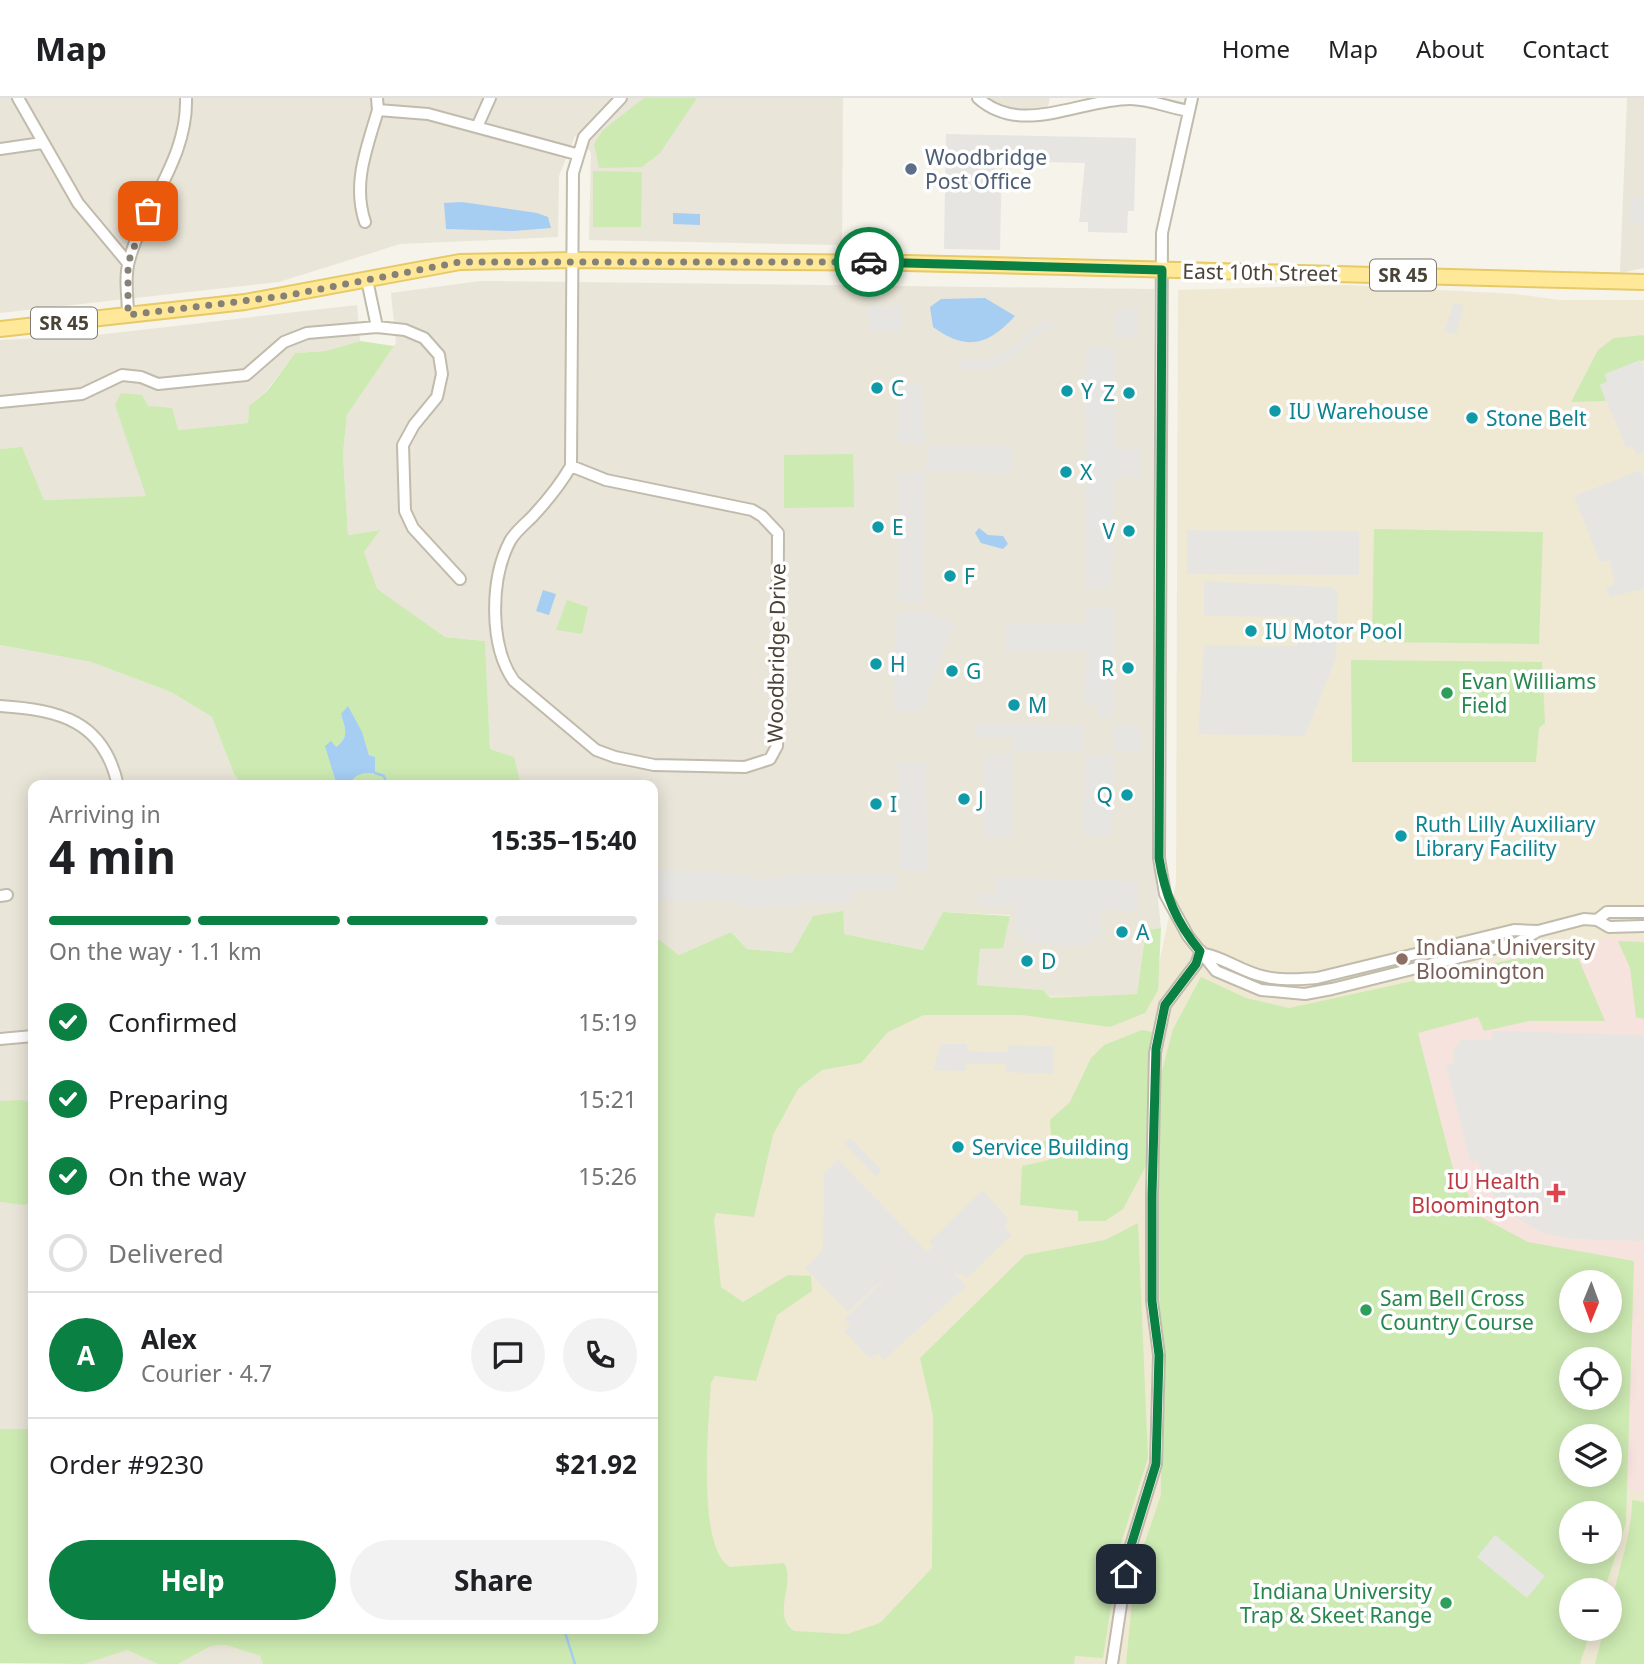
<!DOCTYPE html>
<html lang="en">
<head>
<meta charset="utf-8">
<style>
  :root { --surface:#fff; --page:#f2f2f2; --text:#202124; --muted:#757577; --line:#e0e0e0; --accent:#0b8043 }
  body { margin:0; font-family:"Noto Sans",sans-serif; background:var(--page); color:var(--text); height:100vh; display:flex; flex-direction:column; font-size:26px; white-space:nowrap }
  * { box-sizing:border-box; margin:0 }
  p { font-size:23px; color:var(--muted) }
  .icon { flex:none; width:38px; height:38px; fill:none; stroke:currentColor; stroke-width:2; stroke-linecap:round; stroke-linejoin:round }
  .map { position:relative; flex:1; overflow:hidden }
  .sheet { position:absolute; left:28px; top:682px; width:630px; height:854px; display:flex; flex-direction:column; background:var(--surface); border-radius:14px; box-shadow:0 4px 18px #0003 }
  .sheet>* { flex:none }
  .needle { width:46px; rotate:181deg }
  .controls { position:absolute; left:1559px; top:1172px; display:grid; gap:14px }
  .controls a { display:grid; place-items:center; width:63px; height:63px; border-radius:50%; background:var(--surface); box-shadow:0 4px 18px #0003; font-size:35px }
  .pin { position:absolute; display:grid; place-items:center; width:60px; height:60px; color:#fff; margin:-30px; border-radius:14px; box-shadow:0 4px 10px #0006 }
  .courier { position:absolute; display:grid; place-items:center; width:70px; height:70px; margin:-35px; border:5px solid #0b8043; border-radius:50%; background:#fff; color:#222; box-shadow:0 2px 9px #0007 }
  .overview em { font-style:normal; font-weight:700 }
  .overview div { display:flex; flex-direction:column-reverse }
  .overview { display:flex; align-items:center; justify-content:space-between; height:119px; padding:0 21px }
  h1 { font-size:46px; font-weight:700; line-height:52px }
  .bar { display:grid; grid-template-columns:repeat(4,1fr); gap:10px 7px; align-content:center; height:84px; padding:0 21px }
  .bar i { height:9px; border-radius:5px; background:var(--line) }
  .bar .current { background:var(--accent) }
  .bar p { grid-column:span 4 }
  .line { display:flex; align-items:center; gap:18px; padding:0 21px; border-top:2px solid var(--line) }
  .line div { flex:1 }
  .round { display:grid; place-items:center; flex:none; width:74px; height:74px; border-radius:37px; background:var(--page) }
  ol { padding:0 21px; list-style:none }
  li { display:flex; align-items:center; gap:21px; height:77px }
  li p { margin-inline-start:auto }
  li .icon { padding:7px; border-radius:50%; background:var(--accent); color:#fff; stroke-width:4 }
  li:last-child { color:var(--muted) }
  li i { width:38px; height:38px; border:4px solid var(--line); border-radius:50% }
  .primary-button { display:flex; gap:14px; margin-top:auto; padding:14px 21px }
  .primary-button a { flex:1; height:80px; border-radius:42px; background:var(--accent); color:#fff; font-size:28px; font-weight:700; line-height:80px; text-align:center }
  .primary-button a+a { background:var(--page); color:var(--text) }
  header { display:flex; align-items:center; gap:42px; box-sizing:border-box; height:98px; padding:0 35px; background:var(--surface); border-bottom:2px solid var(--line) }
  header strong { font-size:33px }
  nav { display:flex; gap:38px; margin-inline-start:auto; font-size:24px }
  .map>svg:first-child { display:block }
</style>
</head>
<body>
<header>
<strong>Map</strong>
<nav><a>Home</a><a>Map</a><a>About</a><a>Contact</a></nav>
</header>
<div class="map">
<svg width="1644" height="1566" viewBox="0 0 1644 1566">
  <rect width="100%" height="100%" fill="#f5f3ea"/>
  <!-- residential -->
  <path fill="#e9e5d8" d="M0 0H843L842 147 589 142 591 54 575 38 559 78 558 139 400 146 279 184 0 215Z
    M977 0H1050L1046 16 1012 15Z
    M1627 0H1644V170L1620 175Z
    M480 183 1154 191 1153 755 1161 830 1146 832 1137 896 1050 900 1043 892 977 887 980 851 1003 849 1010 817 943 814 924 852 844 836 813 818 792 855 747 851 731 834 679 857 657 840 658 808 653 809V688H521L513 659 490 651 485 543 445 539 376 491 364 454 379 432 348 437 343 356 347 317 396 245 391 195Z
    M357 207 360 243 326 253 295 255 267 292 249 308 248 325 178 332 115 307 147 398 44 402 22 350 0 351V242L88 238Z
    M0 547 91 564 171 594 212 619 234 676 243 688H33V1005L0 1003Z
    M33 1102V1331H0V1104L25 1106Z
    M226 1547 260 1558 263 1566H178L211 1548Z
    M127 1552 158 1566H84L113 1554Z"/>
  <!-- education -->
  <path fill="#efe9d4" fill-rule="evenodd" d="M1346 187 1516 196 1559 202H1644V1566H492L653 1531V889L1152 899 1176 785 1178 192ZM1572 1185H1610V1223H1572ZM1572 1262H1610V1300H1572ZM1572 1339H1610V1377H1572ZM1572 1416H1610V1454H1572ZM1572 1493H1610V1531H1572Z"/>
  <!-- medical -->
  <path fill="#f6e3de" d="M1619 839 1644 840V1394L1627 1392 1634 1164 1528 1144 1481 1119 1453 1071 1406 887 1579 843Z"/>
  <!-- green -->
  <path fill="#cdeab2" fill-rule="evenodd" d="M644 0H697L660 55 642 69 599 70 594 46 603 32Z
    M593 73 642 74 641 129H593Z
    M1644 237V262L1605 276 1608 284 1600 287 1606 303 1571 304 1598 252 1614 240Z
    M360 243 394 248 347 317 343 356 348 437 380 432 364 454 377 491 445 539 485 543 490 651 514 659 521 688H347L355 678 373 666 375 659 369 657C363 638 360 625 341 616 345 631 350 638 336 649L332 671 337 688H243L234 676 212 619 171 594 91 564 0 547V351L22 349 44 402 146 398 115 307 121 295 142 297 148 308 172 310 178 332 248 325 249 308 268 292 295 255 326 253Z
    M853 356 854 409 784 410V357Z
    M1374 431 1543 434 1539 546 1372 544Z
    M567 502 588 509 582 536 556 532Z
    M1351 562 1542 564 1545 625 1539 630 1536 664H1352Z
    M658 808 657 840 679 857 731 834 747 851 792 855 813 818 843 813 844 836 923 852 943 814 1010 818 1003 850 980 851 977 887 1043 892 1050 900 1137 896 1146 832 1161 830 1158 892 1145 915 1110 929 1022 917H924L888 934 861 965 822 972 798 991 773 1037 754 1119 716 1115 714 1122 721 1189 743 1204 788 1177 811 1178 812 1193 777 1217 756 1283 715 1278 711 1285C709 1321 696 1450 730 1469L784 1465C796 1485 771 1517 794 1533L847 1536 880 1525 932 1470 933 1317 920 1260 1025 1157 1105 1142 1138 1125 1148 1360 1121 1445 1103 1560 1075 1558 1074 1566H263L260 1558 226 1547 211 1548 178 1566H158L127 1552 84 1566 0 1565V1331H33V1531H653V809Z
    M1618 843 1644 844V921L1636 919 1630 870Z
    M1573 848 1605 923H1530L1484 933 1478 919 1418 935 1453 1071 1481 1119 1528 1144 1634 1163 1626 1425 1604 1493H1572V1531H1591L1580 1566H1126L1135 1473 1161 1397 1158 988 1173 931 1201 879 1246 900 1289 910ZM1572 1185H1610V1223H1572ZM1572 1262H1610V1300H1572ZM1572 1339H1610V1377H1572ZM1572 1416H1610V1454H1572Z
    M1142 932 1152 934 1147 1066 1123 1111 1105 1123H1078V1113L1020 1107 1022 1068 1049 1062 1043 1045 1051 1037 1050 1022 1070 1004 1091 960 1104 947Z
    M20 1002 33 1005V1102L25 1107 0 1104V1003Z
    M1632 1402 1644 1404V1566H1595L1604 1531H1610C1610 1486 1632 1447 1632 1402Z"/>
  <!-- parking -->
  <path fill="#e7e5e2" d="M946 36 1136 40 1134 113H1128L1127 135 1088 134V124H1079L1085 65 1002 63 1000 152 944 151Z
    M1631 98 1644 99V125H1630Z
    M1454 204 1464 208 1456 236 1444 233Z
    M901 207 902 233H869L868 208Z
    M1138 210V240L1115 239V211Z
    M1052 222 1054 230 1043 233 1003 267 980 272H959L960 263 988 261 1008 253 1041 225Z
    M1086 249 1115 250V350L1139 352V379L1114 380 1112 489 1085 492Z
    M1640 262 1644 271V354L1637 357 1632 348 1626 350 1600 287 1607 284 1605 276Z
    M897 278H907L908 286H922L925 345H897Z
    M927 347H1012L1011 375 926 374Z
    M1641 372 1644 380V491L1610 499 1606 490 1615 485 1609 462 1600 464 1574 398Z
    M925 374 924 505 897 504V375Z
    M1187 432 1359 433V477L1187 476Z
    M1204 483 1331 489 1338 494 1336 560 1305 638 1198 636 1204 547 1298 548 1299 519 1204 518Z
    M1113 509V619H1098V608H1084L1086 554H1005V526H1085V510Z
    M897 514H926L954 525 922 612 893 613Z
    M976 625 1083 627V654H1014L1013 639H976Z
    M1114 628H1139L1141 654H1114Z
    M1012 655 1011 739H984V657Z
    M1113 656 1112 738H1084L1085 657Z
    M926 664 927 773 900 772 898 666Z
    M653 771 730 775 764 781 810 775 898 777V792L851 793V804L749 810 727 802 653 803Z
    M996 779 1138 783V813L1102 812V841L1092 840 1093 848 1025 846V838L1016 837V809L978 807 976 796 996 795Z
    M1493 933 1644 937V1143L1575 1141 1542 1135 1507 1113 1494 1098 1478 1062 1470 1063 1446 967 1454 965 1453 953 1461 942H1492Z
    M941 946H967V953L1007 954 1008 947 1054 948 1053 976 1006 974V966H966V973L933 972Z
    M850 1040 882 1073 876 1079 844 1045Z
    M838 1061 927 1154 933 1148 929 1144 982 1092 1008 1120 1005 1130 1012 1137 967 1180 961 1175 958 1177 940 1158 966 1188 884 1262 878 1255 870 1261 844 1233 850 1227 844 1221 907 1159 848 1214 805 1170 823 1152 824 1075Z
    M1495 1437 1545 1478 1527 1500 1477 1459Z"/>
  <!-- water -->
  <path fill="#a6cef3" d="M462 104 537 115 548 119 551 130 513 133 446 131 444 105Z
    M673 115 700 116V127L673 126Z
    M985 200 1015 218C988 248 966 253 933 229L930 209 941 201Z
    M979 430 988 437 1003 438 1008 446 1003 451 981 445 975 435Z
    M543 492 556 496 549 517 536 513Z
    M348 608 362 634 369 657 375 659V675C362 675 356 675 350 686L337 688 325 648 331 643 336 649C350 638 345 631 341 616Z"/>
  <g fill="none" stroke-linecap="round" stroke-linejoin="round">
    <!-- stream -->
    <path stroke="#a6cef3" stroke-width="2.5" d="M375 675 384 678 387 688
      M564 1531 575 1566"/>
    <defs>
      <path id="minor" d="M18 0 78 105 128 165
        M978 0C1022 39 1080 1 1130 1 1149 1 1170 10 1189 13
        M1192 0 1162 135 1159 760 1165 796 1188 838 1216 873 1261 892 1305 896 1332 891 1517 845 1538 833 1584 821 1597 822 1609 829 1644 828
        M378 12 428 16 576 56
        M477 29 490 0
        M0 51 42 45
        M365 124C352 85 367 50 378 12L377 0
        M367 182 377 229
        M128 217C128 199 124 180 129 163 144 106 188 61 186 0
        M0 304 82 296 122 277 141 279 158 286 246 277 284 244 307 235 377 229 405 232 424 240 439 257 442 276 437 299 414 327 403 347 405 413 413 430 460 481
        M571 368 606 382 752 412 762 418 778 435 777 648 770 661 745 669 654 667 615 659 596 652 514 583C489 548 490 481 510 443 515 434 525 426 532 419 547 403 560 387 571 368Z
        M571 368 573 75 584 39 621 0
        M0 608C59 612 104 622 118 688
        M0 798 7 797
        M1597 822 1607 814H1644
        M1204 856C1225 860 1241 873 1262 878 1280 883 1299 881 1317 880L1514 832 1538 833
        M0 941 33 938
        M1112 1566 1129 1454 1156 1366 1159 1257 1152 1203V1097L1155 955 1165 907 1196 866 1201 853"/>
      <path id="major" d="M0 231 245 204 460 164 574 162 907 165 1644 184"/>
    </defs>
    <!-- minor casing -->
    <use href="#minor" stroke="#c1bbac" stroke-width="14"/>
    <!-- major casing -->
    <use href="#major" stroke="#e7c966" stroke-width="18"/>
    <!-- minor -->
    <use href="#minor" stroke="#fff" stroke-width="10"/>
    <!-- major -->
    <use href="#major" stroke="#ffe999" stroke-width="14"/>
  </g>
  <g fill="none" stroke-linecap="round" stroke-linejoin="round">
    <!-- done -->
    <path stroke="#868176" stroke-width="7" stroke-dasharray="0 12.6" d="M148 113 128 165V217L284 198 460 164H869"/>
    <!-- route -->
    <path stroke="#0b8043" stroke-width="9" d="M869 164 1162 172 1159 760C1165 797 1176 824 1200 853L1196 866 1165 907 1156 951 1152 1097V1203L1159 1257 1156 1366 1129 1454 1126 1476"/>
  </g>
  <!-- markers -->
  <circle fill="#5c6f8a" stroke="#fff" stroke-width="2.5" cx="911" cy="71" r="7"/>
  <g fill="#0f9aa8" stroke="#fff" stroke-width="2.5">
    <circle cx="877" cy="290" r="7"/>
    <circle cx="1067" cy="293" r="7"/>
    <circle cx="1129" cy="295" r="7"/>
    <circle cx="1275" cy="313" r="7"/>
    <circle cx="1472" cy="320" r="7"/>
    <circle cx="1066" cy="374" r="7"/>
    <circle cx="878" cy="429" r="7"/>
    <circle cx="1129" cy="433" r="7"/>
    <circle cx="950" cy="478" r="7"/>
    <circle cx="1251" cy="533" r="7"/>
    <circle cx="876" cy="566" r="7"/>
    <circle cx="1128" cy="570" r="7"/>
    <circle cx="952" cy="573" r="7"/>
    <circle cx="1014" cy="607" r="7"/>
    <circle cx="1127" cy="697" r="7"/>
    <circle cx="964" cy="701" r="7"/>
    <circle cx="876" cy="706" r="7"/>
    <circle cx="1401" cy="738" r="7"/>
    <circle cx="1122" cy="834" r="7"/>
    <circle cx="1027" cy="863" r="7"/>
    <circle cx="958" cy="1049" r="7"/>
  </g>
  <g fill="#2e9e5b" stroke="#fff" stroke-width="2.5">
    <circle cx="1447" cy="595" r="7"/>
    <circle cx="1366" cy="1212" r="7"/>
    <circle cx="1446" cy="1505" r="7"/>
  </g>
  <circle fill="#8d6e63" stroke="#fff" stroke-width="2.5" cx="1402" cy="861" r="7"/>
  <path fill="#e0444e" stroke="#fff" stroke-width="2.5" d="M1552.5 1084.5h7v7h7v7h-7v7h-7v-7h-7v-7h7z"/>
  <g text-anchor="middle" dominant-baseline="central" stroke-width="7" stroke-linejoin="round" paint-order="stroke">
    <!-- shield labels -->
    <g fill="#fff" stroke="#807c74" stroke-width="2">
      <rect x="1370" y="161.5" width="66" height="31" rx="5"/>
      <rect x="31" y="209.5" width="66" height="31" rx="5"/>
    </g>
    <g font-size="19" font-weight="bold" fill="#4a4438">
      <text x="1403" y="177">SR 45</text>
      <text x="64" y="225">SR 45</text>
    </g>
    <!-- service labels -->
    <g font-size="21" fill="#4e5e75" stroke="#fff" text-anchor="start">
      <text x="925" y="59">Woodbridge<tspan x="925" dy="24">Post Office</tspan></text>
    </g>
    <!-- street labels -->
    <g font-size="21" fill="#4a4438" stroke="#fff">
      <text transform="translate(1260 174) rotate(1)">East 10th Street</text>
      <text transform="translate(776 555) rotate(-89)">Woodbridge Drive</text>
    </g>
    <!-- culture labels -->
    <g font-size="21" fill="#0d838f" stroke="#fff" text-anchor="start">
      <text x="891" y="290">C</text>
      <text x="1081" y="293">Y</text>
      <text x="1115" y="295" text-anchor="end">Z</text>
      <text x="1289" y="313">IU Warehouse</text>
      <text x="1486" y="320">Stone Belt</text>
      <text x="1080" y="374">X</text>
      <text x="892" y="429">E</text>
      <text x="1115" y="433" text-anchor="end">V</text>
      <text x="964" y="478">F</text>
      <text x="1265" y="533">IU Motor Pool</text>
      <text x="890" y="566">H</text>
      <text x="1114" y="570" text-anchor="end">R</text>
      <text x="966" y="573">G</text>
      <text x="1028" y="607">M</text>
      <text x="1113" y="697" text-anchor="end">Q</text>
      <text x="978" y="701">J</text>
      <text x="890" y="706">I</text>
      <text x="1415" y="726">Ruth Lilly Auxiliary<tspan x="1415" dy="24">Library Facility</tspan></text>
      <text x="1136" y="834">A</text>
      <text x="1041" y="863">D</text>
      <text x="972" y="1049">Service Building</text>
    </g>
    <!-- leisure labels -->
    <g font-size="21" fill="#27864d" stroke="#fff" text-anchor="start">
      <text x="1461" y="583">Evan Williams<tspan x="1461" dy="24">Field</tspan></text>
      <text x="1380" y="1200">Sam Bell Cross<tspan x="1380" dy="24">Country Course</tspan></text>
      <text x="1432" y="1493" text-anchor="end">Indiana University<tspan x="1432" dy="24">Trap &amp; Skeet Range</tspan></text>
    </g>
    <!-- education labels -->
    <g font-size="21" fill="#785e54" stroke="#fff" text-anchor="start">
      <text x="1416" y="849">Indiana University<tspan x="1416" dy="24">Bloomington</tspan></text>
    </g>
    <!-- health labels -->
    <g font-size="21" fill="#be3a42" stroke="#fff" text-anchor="end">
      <text x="1540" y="1083">IU Health<tspan x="1540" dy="24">Bloomington</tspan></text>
    </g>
  </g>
</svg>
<div class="controls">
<a><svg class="needle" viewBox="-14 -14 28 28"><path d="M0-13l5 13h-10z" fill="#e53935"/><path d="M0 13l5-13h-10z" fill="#757577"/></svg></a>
<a><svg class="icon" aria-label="locate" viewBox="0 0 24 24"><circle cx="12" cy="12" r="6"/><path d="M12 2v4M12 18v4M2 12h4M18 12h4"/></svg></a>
<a><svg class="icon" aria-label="layers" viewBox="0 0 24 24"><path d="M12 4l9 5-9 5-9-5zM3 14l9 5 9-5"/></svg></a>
<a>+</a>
<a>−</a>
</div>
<div class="pin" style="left:148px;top:113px;background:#ea580c"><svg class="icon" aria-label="bag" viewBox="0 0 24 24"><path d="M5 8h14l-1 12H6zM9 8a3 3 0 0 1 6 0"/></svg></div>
<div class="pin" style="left:1126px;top:1476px;background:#1f2937"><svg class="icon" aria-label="home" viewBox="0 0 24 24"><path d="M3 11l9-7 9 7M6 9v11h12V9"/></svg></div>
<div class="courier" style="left:869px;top:164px"><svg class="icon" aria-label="car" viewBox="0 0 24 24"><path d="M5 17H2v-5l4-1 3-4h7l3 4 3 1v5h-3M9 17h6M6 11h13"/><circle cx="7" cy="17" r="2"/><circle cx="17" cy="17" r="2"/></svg></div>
<section class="sheet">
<div class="overview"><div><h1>4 min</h1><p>Arriving in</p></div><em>15:35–15:40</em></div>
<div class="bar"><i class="current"></i><i class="current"></i><i class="current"></i><i></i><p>On the way · 1.1 km</p></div>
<ol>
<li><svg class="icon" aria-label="check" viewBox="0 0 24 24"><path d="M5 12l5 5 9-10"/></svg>Confirmed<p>15:19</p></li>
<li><svg class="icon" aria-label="check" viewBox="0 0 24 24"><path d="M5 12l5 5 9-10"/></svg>Preparing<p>15:21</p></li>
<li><svg class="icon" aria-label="check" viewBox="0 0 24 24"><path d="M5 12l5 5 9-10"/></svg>On the way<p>15:26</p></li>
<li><i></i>Delivered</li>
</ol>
<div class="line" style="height:126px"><b class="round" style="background:var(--accent);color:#fff">A</b><div><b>Alex</b><p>Courier · 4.7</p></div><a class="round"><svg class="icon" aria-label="chat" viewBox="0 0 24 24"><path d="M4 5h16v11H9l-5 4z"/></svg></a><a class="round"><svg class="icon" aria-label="phone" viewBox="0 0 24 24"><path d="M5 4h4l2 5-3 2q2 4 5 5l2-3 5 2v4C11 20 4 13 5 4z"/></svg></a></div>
<div class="line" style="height:91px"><div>Order #9230</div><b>$21.92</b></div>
<div class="primary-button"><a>Help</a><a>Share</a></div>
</section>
</div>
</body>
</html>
